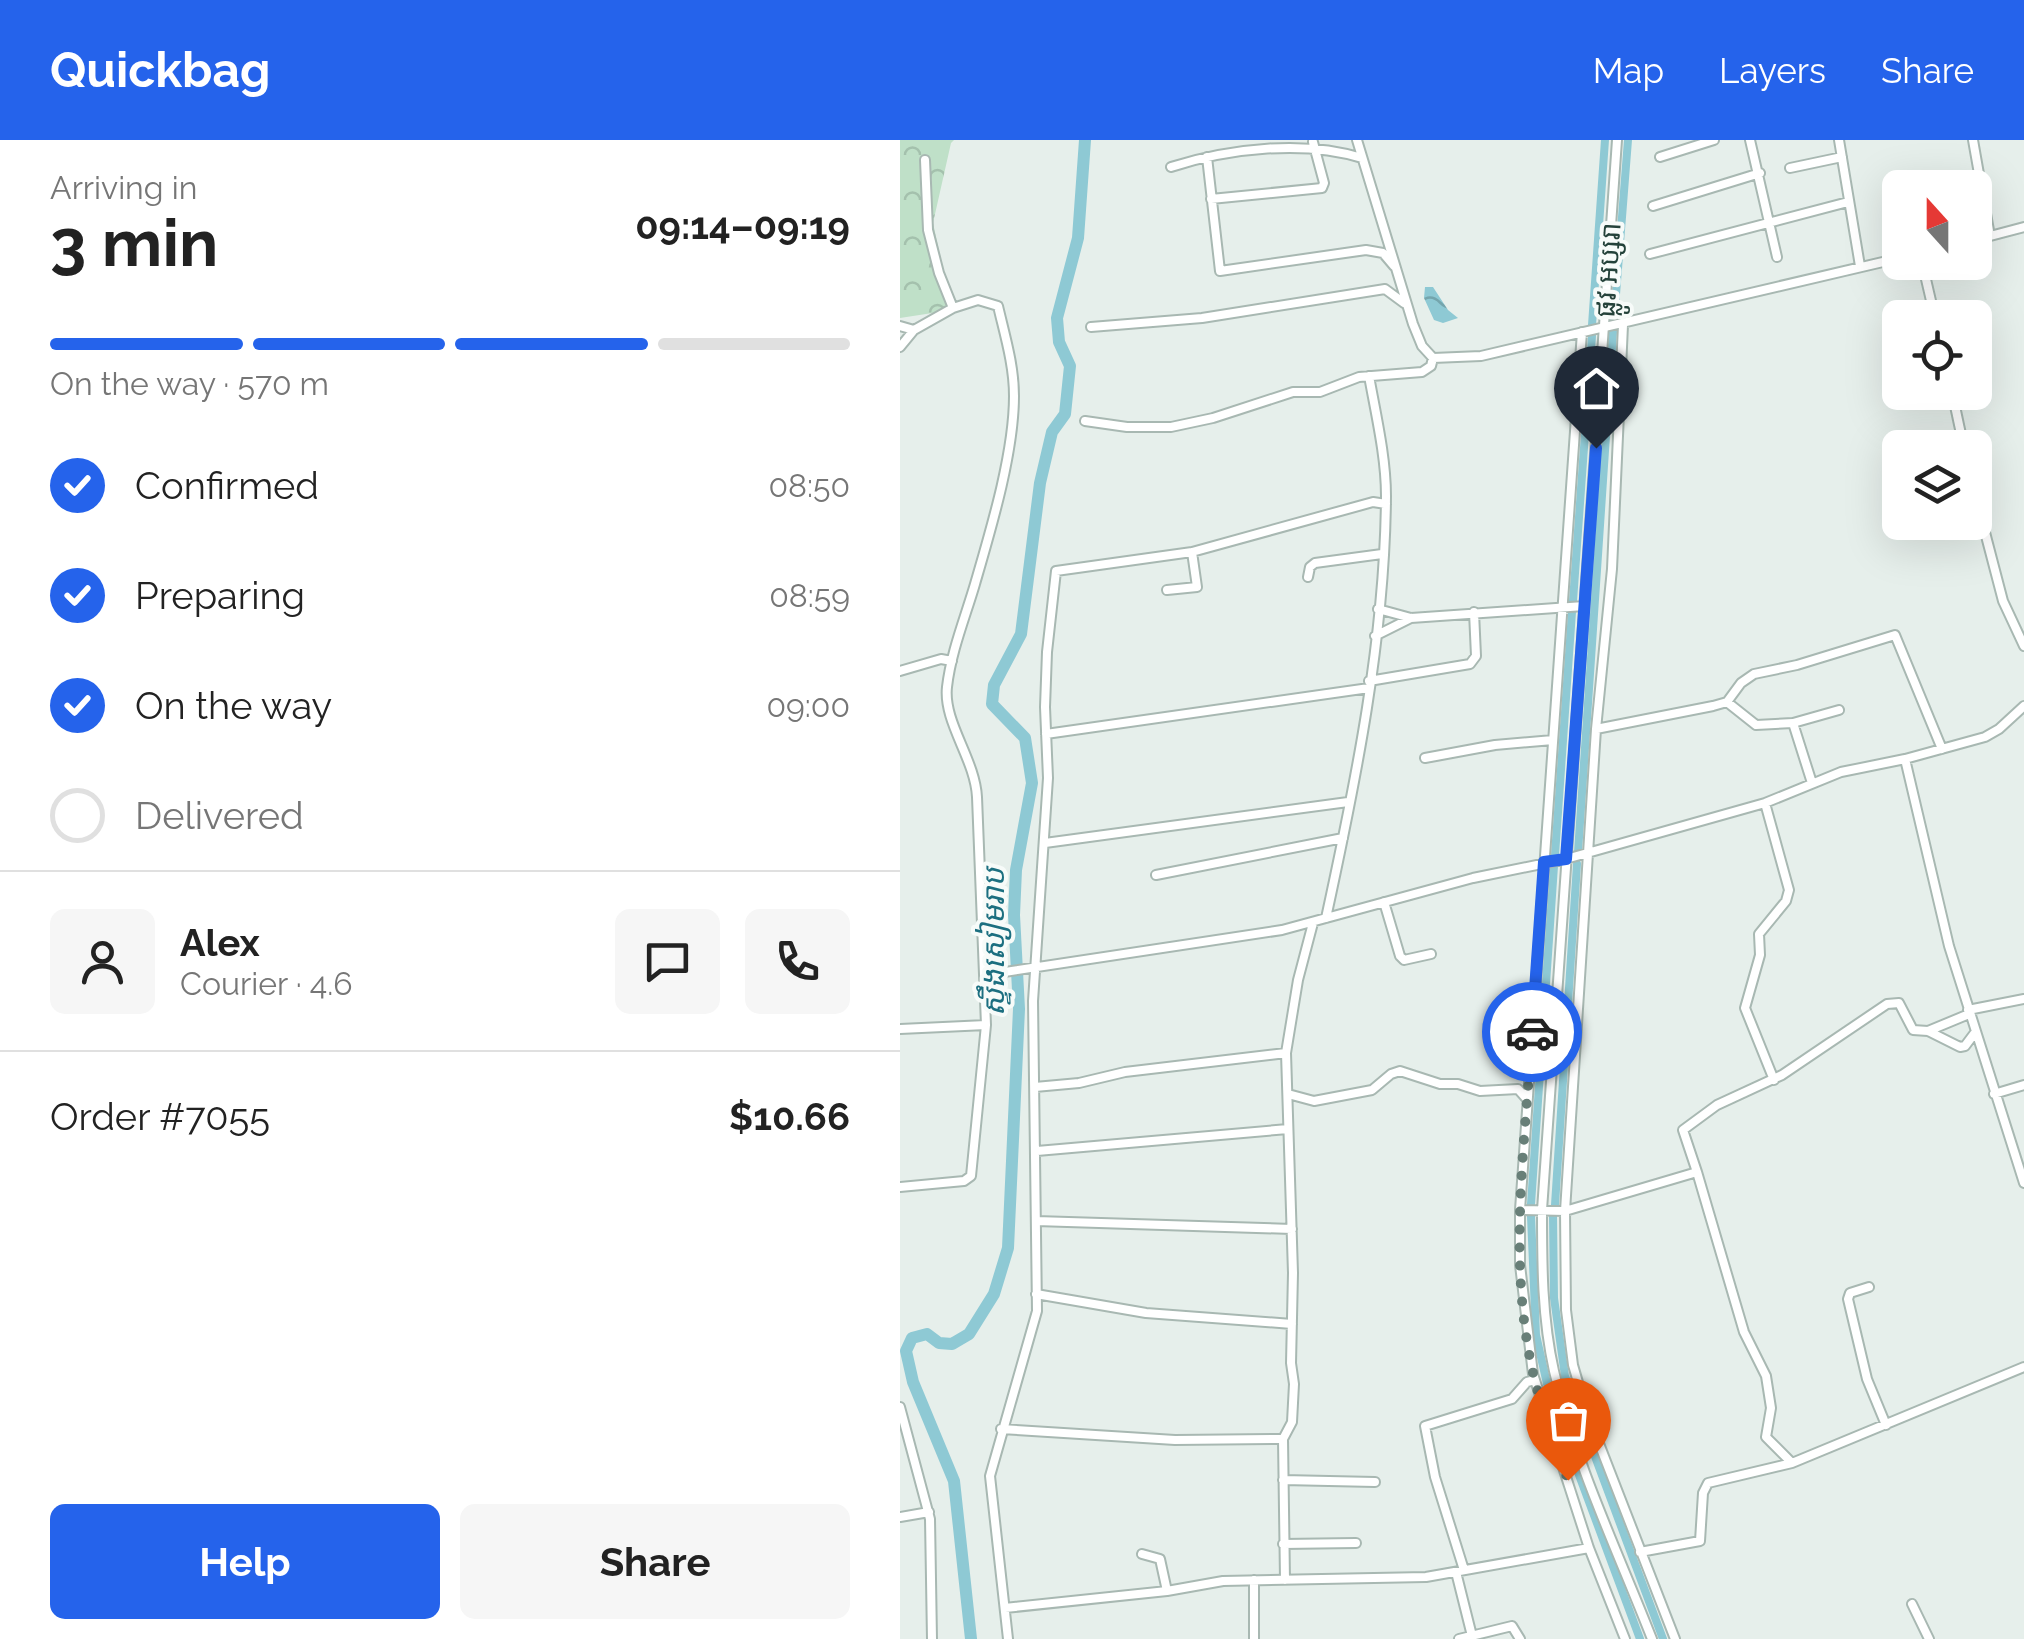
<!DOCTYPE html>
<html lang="en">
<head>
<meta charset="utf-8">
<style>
  :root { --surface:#fff; --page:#f6f6f6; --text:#222; --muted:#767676; --line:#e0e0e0; --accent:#2563eb }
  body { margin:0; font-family:Raleway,"Noto Sans Khmer",sans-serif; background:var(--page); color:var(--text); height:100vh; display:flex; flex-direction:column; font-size:38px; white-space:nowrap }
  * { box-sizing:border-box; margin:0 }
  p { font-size:32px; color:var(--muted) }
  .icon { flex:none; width:55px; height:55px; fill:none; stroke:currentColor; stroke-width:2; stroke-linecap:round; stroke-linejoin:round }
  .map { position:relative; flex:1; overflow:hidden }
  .drawer { display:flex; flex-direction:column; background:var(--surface); width:900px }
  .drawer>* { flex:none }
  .needle { width:65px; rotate:339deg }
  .tools { position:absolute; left:982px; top:30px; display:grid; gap:20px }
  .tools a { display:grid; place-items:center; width:110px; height:110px; border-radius:15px; background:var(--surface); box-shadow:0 10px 40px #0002; font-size:50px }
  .pin { position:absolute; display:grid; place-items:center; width:85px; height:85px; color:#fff; margin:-102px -42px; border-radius:50% 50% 50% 0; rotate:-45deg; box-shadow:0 0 10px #0007 }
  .pin .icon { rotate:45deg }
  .courier { position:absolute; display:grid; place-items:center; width:100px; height:100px; margin:-50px; border:8px solid #2563eb; border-radius:50%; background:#fff; color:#222; box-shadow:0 2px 12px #0007 }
  .overview em { font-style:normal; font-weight:700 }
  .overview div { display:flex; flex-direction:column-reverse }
  .overview { display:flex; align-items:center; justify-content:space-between; height:170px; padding:0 50px }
  h1 { font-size:65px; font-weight:700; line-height:75px }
  .bar { display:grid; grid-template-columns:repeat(4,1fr); gap:15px 10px; align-content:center; height:120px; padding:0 50px }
  .bar i { height:12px; border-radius:8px; background:var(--line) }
  .bar .current { background:var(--accent) }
  .bar p { grid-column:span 4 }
  .line { display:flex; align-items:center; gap:25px; padding:0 50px; border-top:2px solid var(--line) }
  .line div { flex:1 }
  .round { display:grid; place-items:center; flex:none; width:105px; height:105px; border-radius:15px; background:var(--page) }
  ol { padding:0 50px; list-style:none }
  li { display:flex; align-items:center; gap:30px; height:110px }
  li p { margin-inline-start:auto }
  li .icon { padding:10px; border-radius:50%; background:var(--accent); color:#fff; stroke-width:4 }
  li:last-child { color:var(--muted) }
  li i { width:55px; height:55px; border:5px solid var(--line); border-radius:50% }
  .action { display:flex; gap:20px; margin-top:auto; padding:20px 50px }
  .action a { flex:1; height:115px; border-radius:15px; background:var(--accent); color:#fff; font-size:40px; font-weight:700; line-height:115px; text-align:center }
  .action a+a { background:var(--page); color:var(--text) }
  header { display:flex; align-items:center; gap:60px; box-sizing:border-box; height:140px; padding:0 50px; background:var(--accent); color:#fff }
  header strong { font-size:48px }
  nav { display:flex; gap:55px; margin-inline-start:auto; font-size:35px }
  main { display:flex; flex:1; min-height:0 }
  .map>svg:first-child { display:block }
</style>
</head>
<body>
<header>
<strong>Quickbag</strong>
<nav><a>Map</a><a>Layers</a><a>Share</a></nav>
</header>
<main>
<section class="drawer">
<div class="overview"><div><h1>3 min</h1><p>Arriving in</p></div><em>09:14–09:19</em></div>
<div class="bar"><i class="current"></i><i class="current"></i><i class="current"></i><i></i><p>On the way · 570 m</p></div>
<ol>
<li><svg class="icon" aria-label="check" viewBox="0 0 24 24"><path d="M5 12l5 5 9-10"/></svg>Confirmed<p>08:50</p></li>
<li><svg class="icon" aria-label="check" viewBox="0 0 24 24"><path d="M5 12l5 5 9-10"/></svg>Preparing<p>08:59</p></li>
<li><svg class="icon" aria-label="check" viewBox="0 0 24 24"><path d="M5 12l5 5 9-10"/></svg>On the way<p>09:00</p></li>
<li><i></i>Delivered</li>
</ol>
<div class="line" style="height:180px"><a class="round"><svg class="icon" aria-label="person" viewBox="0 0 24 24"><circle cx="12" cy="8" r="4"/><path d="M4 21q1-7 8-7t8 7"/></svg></a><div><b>Alex</b><p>Courier · 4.6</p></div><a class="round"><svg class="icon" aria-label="chat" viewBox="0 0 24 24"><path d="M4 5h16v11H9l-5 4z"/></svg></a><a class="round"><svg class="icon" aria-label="phone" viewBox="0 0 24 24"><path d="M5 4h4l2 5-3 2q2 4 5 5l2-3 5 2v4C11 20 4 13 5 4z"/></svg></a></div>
<div class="line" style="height:130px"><div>Order #7055</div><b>$10.66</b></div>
<div class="action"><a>Help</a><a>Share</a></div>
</section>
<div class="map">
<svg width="1124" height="1499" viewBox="0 0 1124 1499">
  <defs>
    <pattern id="forest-crowns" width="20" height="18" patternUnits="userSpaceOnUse" patternTransform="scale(2.5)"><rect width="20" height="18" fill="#bfe0c8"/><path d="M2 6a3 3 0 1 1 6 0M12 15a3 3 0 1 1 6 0" fill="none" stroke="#a4c1ad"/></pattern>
    <pattern id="water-waves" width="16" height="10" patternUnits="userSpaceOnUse" patternTransform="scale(2.5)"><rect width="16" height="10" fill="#8ec9d4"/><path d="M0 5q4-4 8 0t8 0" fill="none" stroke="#74a5ad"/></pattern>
  </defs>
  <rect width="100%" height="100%" fill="#e6efeb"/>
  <!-- forest -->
  <path fill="url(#forest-crowns)" d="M0 0H54L51 3 33 83 52 170 0 178Z"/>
  <!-- water -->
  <path fill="url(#water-waves)" d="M525 147H533L548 170 558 178 543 183 534 180 524 158Z"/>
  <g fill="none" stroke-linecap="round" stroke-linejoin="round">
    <!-- canal -->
    <path stroke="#8ec9d4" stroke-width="8" d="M714 180 728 0
      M692 185 705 0
      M673 461 692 196
      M678 712 713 192
      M655 715 672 472
      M631 1064 654 726
      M655 1065 677 724
      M631 1076 636 1195 650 1257 740 1499
      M653 1076 654 1158 665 1236 763 1499"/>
    <!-- river -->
    <path stroke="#8ec9d4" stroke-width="12" d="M71 1499 54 1341 13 1242 6 1211 12 1198 27 1194 39 1203 52 1204 69 1194 94 1154 108 1108 119 869 114 775 116 730 132 643 125 598 92 564 94 545 121 494 140 343 152 292 165 274 170 226 159 202 157 178 178 98 185 0"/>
    <defs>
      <path id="minor" d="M457 0 513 184 522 206 533 218 581 216 1000 118
        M717 0 642 1070C642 1124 642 1178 654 1231 675 1323 718 1412 752 1499
        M850 0 877 117
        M939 0 960 126
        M1073 0 1090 96
        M307 17 320 131 466 110 483 113 494 126
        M760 17 814 0
        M271 27C330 8 405 0 462 18
        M890 28 942 17
        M311 59 422 48 424 43 413 2
        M753 66 860 33
        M1075 100 1124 87
        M750 114 948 62
        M1022 122 1035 178
        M723 185 712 429 696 589 665 1071 666 1170 673 1225 686 1270 775 1499
        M0 186 14 190 53 168
        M191 187 302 178 485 149 504 163
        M682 192 620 1070V1125L633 1234 689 1408 725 1499
        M0 207 14 190
        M1052 252 1064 308
        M185 281 227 287H271L313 278 393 252H420L459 237 522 232 531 226 533 218
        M1075 354 1103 461 1124 506
        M408 437 410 427 415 423 482 414
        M267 450 297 447 292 412
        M478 469 511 478 684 466
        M475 496 511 478
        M0 531 41 519 52 521
        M469 541 570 524 576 516 574 472
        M827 562 856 585 893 583
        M696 589 813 566 827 562 841 543 854 534 897 525 995 495 1042 609
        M146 594 469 548
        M525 618 595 605 653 600
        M1005 619 1049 806 1124 1043
        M912 643 893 583 939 570
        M865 663 889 750 886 761 859 794 860 815 845 868 874 940
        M145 703 448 662
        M256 735 443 698
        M484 762 500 816 504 820 531 814
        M426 778C456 640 485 498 486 356 486 317 476 275 469 236
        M85 835 382 790 573 738 666 719 865 663 941 632 1005 619 1085 597 1099 589 1124 566
        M1068 870 1124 859
        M0 889 86 885
        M1028 891 1069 874
        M135 947 179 943 225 932 386 913
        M388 954 414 961 472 950 491 934 500 931 540 944H558L580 951 618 949 626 958
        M1094 954 1124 945
        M137 1011 388 989
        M797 1032 844 1192 866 1236 871 1268 866 1297 892 1323
        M0 1047 64 1041 71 1036 86 885 77 657C75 619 43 582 47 547 51 512 65 478 75 444 91 389 114 313 114 256 114 225 105 196 98 166L78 160 53 168 39 133 28 90 25 20
        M620 1070 665 1071 797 1032 783 990 817 965 882 935 987 864 999 863 1013 890 1028 891 1060 907 1065 906 1074 894
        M136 1081 392 1089
        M969 1147 950 1153 948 1159 967 1239 986 1285
        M136 1154 246 1173 392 1184
        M0 1267 30 1379 32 1499
        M101 1289 275 1300 383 1299
        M383 1340 475 1342
        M0 1377 29 1372
        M383 1404 456 1403
        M740 1412 800 1401 803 1353 808 1343 892 1323 1124 1227
        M242 1414 260 1419 267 1451
        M564 1430 535 1337 525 1286 612 1259 627 1242 635 1240
        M556 1432 572 1496
        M354 1440V1499
        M385 1440 383 1299 392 1282 394 1244 391 1223 393 1133 386 913 398 840 413 783
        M1012 1464 1029 1499
        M105 1468 267 1451 323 1441 526 1437 689 1408
        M108 1499 90 1336 137 1171 133 861 148 638 145 567 147 512 156 431 292 412 473 362 486 364
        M559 1499 612 1486 620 1499"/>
    </defs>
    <!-- minor casing -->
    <use href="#minor" stroke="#a8b8b2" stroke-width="12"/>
    <!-- minor -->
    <use href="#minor" stroke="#fff" stroke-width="8"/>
  </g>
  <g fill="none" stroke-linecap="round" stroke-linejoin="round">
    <!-- done -->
    <path stroke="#687f78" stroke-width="10" stroke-dasharray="0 18" d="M632 892C625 1006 607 1124 634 1237 643 1273 655 1306 668 1340"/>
    <!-- route -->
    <path stroke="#2563eb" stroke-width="12" d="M632 892 644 722 666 719 696 308"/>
  </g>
  <g text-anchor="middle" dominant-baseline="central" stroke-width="8" stroke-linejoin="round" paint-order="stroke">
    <!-- street labels -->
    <g font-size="28" fill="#24423a" stroke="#f7fbf9">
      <text transform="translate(708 130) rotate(-86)">ផ្លូវ អប្សរា</text>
    </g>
    <!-- water labels -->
    <g font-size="30" font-style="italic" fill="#1c6f80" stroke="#f7fbf9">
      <text transform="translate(93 802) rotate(-90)">ស្ទឹងសៀមរាប</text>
    </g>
  </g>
</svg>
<div class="tools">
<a><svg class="needle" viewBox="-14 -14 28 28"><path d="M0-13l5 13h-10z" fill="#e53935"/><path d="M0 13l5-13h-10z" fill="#767676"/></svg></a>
<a><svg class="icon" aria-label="locate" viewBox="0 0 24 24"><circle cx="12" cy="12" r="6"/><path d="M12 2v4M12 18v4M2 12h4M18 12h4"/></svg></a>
<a><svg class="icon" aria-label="layers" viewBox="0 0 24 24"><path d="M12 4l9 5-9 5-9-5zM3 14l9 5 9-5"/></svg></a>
</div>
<div class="pin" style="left:668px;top:1340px;background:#ea580c"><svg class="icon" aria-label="bag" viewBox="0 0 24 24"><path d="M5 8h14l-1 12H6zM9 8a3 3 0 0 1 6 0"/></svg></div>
<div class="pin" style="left:696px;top:308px;background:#1f2937"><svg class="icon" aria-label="home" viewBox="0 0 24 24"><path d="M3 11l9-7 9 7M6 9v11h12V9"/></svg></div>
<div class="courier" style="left:632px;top:892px"><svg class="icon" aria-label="car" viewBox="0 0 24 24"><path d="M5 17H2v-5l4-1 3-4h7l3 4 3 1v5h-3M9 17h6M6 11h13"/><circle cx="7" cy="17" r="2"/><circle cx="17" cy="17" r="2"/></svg></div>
</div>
</main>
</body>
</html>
